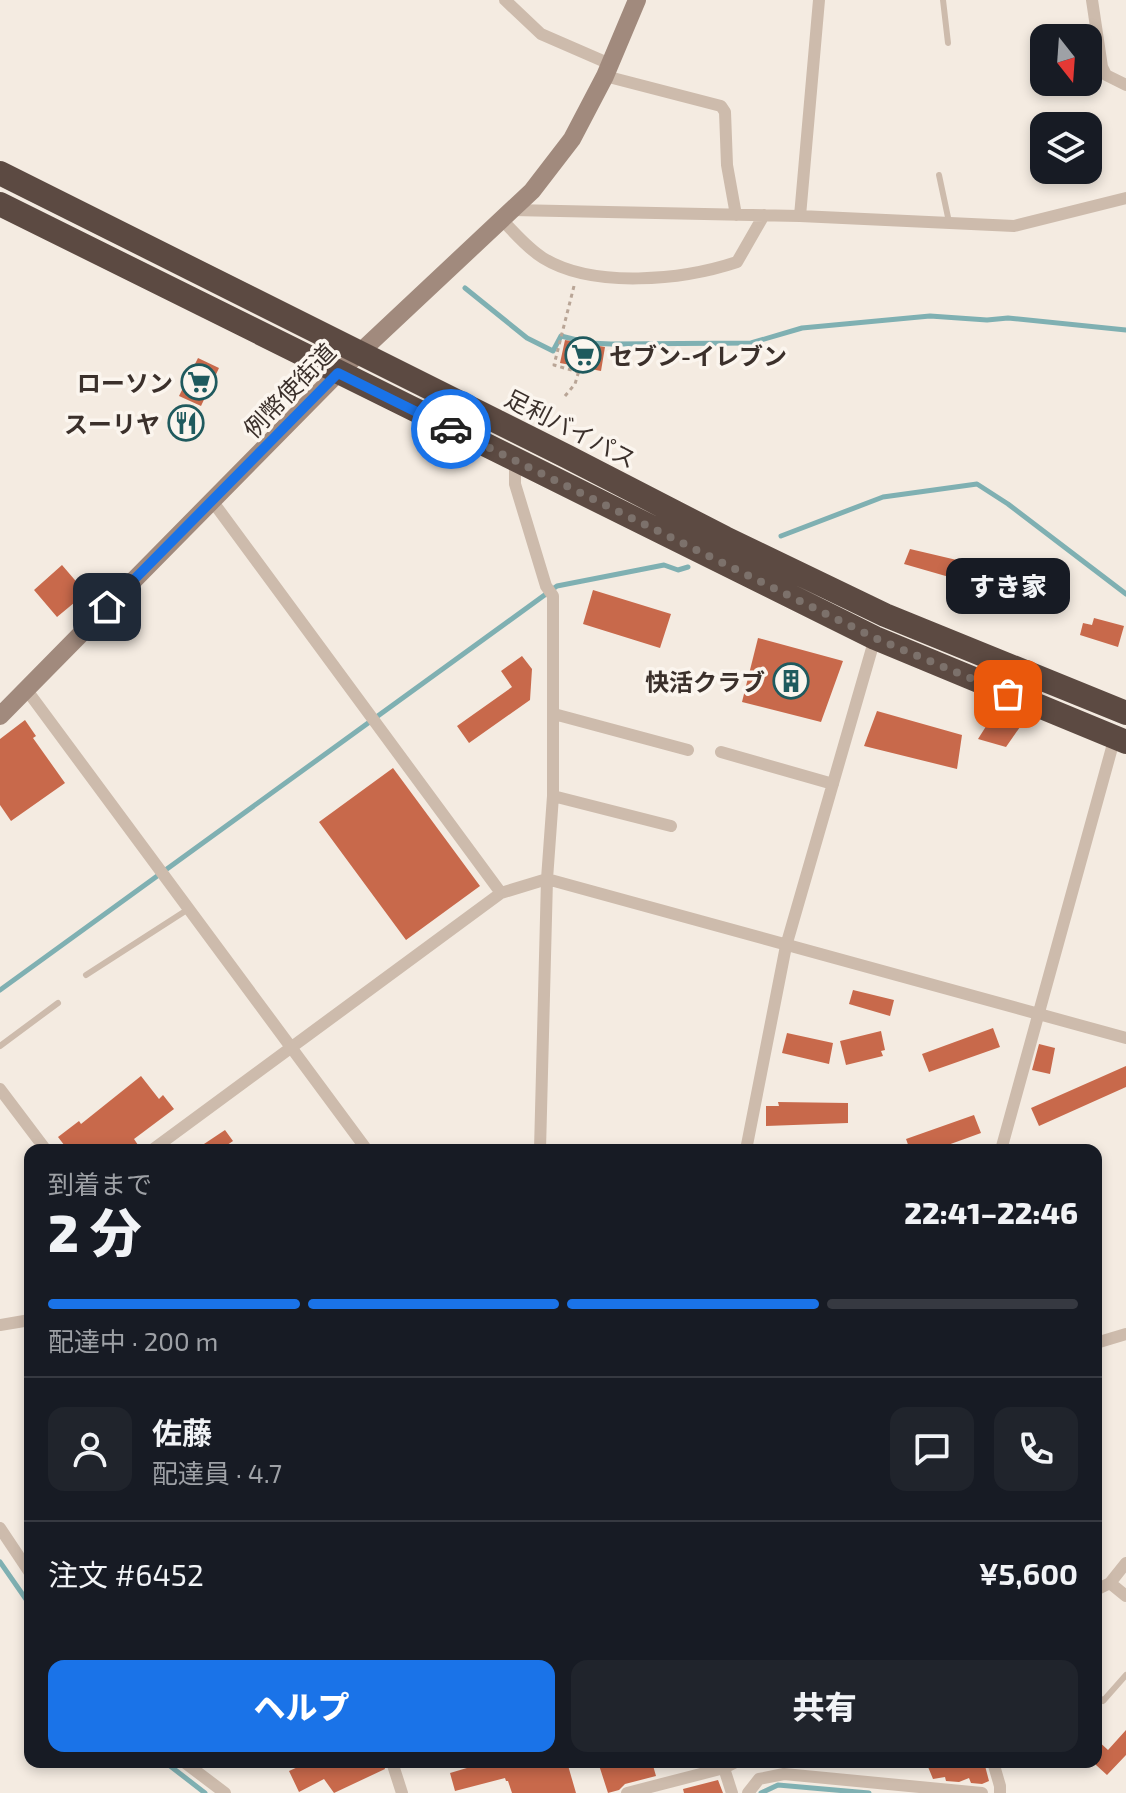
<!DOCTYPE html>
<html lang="ja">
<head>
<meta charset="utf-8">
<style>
  :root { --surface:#171b24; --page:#20242c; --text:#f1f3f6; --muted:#9ea1a6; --line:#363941; --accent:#1a73e8 }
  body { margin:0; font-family:"Exo 2","Noto Sans JP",sans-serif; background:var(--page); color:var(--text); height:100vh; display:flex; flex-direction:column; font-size:30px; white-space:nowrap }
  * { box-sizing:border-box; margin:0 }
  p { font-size:26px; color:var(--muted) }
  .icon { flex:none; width:44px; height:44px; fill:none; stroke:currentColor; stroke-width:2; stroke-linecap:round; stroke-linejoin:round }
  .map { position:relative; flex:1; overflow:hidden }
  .sheet { position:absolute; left:24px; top:1144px; width:1078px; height:624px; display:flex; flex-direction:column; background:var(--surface); border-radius:16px; box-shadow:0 4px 12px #0003 }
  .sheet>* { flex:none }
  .needle { width:52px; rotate:163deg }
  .buttons { position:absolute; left:1030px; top:24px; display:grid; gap:16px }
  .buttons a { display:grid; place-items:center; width:72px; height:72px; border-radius:16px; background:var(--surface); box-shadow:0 4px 12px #0003; font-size:40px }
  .pin { position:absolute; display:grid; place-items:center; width:68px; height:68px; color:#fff; margin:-34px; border-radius:16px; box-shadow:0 4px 12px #0006 }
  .courier { position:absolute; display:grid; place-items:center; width:80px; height:80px; margin:-40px; border:6px solid #1a73e8; border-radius:50%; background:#fff; color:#222; box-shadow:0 2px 10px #0007 }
  .bubble { position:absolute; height:56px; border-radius:16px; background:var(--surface); box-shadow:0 4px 12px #0003; font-size:26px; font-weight:800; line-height:56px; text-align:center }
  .headline em { font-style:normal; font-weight:800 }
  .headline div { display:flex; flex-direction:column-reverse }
  .headline { display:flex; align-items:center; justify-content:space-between; height:136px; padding:0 24px }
  h1 { font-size:52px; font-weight:800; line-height:60px }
  .bar { display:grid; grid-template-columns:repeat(4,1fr); gap:12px 8px; align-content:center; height:96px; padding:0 24px }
  .bar i { height:10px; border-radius:6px; background:var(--line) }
  .bar .on { background:var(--accent) }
  .bar p { grid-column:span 4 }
  .line { display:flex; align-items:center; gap:20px; padding:0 24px; border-top:2px solid var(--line) }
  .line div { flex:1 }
  .round { display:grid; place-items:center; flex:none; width:84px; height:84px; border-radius:16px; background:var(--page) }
  .cta { display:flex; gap:16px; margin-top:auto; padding:16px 24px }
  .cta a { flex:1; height:92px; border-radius:16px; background:var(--accent); color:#fff; font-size:32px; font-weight:800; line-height:92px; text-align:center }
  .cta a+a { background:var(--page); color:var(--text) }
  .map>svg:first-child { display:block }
</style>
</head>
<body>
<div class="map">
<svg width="1126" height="1793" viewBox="0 0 1126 1793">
  <rect width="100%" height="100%" fill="#f4ebe1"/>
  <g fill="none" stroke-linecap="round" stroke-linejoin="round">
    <!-- stream -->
    <path stroke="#7fb0b2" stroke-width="5" d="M465 288 527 338 553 351 561 336 589 343 611 344 751 343 802 328 930 316 987 320 1008 318 1126 330
      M781 536 883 497 977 484 1008 504 1126 594
      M0 990 557 586 664 565 678 570 688 567
      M0 1562 30 1605
      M165 1762 205 1793
      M761 1793 778 1785 869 1793"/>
  </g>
  <!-- building -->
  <path fill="#c8694b" d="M565 340 605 347 601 371 560 363Z
    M198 358 219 368 201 406 179 396Z
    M910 549 978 565 970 583 904 564Z
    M62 565 86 593 57 617 34 590Z
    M593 590 671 614 660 648 583 624Z
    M1094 618 1124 626 1118 647 1080 635 1083 623 1092 625Z
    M758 638 843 661 821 722 742 702Z
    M522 656 532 669 530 700 469 743 457 726 512 687 501 671Z
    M877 711 962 735 957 769 864 746Z
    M25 720 36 736 33 738 65 783 11 821 0 805V739Z
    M990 720 1020 727 1006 747 978 739Z
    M393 768 480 886 406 940 319 822Z
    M853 990 894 1000 890 1016 849 1004Z
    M993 1028 1000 1047 929 1072 922 1054Z
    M881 1031 885 1050 881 1051 883 1056 846 1065 840 1041Z
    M787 1033 833 1043 829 1064 782 1053Z
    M1039 1044 1055 1048 1050 1074 1032 1070Z
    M1126 1066V1087L1039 1126 1031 1108Z
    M141 1076 159 1099 163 1095 174 1109 134 1139 138 1145 131 1150H68L58 1137 79 1121 81 1124Z
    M778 1102 848 1103V1123L766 1126V1106H779Z
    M974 1115 981 1133 934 1150H910L906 1139Z
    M225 1130 233 1141 220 1150H195Z
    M1126 1730V1755L1107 1775 1096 1765V1739L1108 1750Z
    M309 1762H383L385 1769 334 1793 324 1779 299 1792 289 1771Z
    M476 1762H567L576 1793H512L508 1781H506L505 1778 455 1791 450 1773 477 1765Z
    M598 1762H652L656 1776 625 1784 619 1790 608 1793Z
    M926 1762H984L989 1781 982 1784 971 1783 969 1778 959 1782 946 1781 945 1777 933 1779Z
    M718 1780 723 1793H684L683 1789Z"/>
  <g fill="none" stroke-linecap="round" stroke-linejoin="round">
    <!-- path -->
    <path stroke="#b9a596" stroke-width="3" stroke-dasharray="4 4" stroke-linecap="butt" d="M574 286 554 365 578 372
      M565 396 575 384 580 367"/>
    <!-- lane -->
    <path stroke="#cdbbac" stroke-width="6" d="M943 0 948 43
      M939 175 949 222
      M86 975 190 908
      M0 1046 58 1003
      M1096 1694 1103 1701 1126 1675"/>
    <!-- street -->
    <path stroke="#cdbbac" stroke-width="12" d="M505 0 541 34 610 64
      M1092 0 1102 67 1106 75 1126 85
      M605 76 721 106 725 112 727 165 736 215
      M512 210 800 216 1014 226 1126 198
      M800 216 819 0
      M502 220C515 233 527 248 543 258 593 289 683 280 737 262L764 215
      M515 461V484L546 586 553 596V796L547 879 540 1150
      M213 502 501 893
      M26 689 367 1150
      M554 714 688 750
      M721 752 833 784
      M553 796 671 826
      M0 1089 46 1150
      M152 1150 501 893 547 879 1126 1038
      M746 1150 786 946 875 638
      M1001 1150 1116 733
      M0 1325 30 1320
      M1096 1343 1126 1334
      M0 1528 30 1573
      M1110 1583 1126 1596
      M1096 1590 1110 1583 1126 1563
      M184 1762 225 1793
      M392 1762 402 1793
      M722 1762 732 1793
      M993 1762 1000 1786V1793
      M627 1793 724 1768 736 1762
      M748 1793 759 1779 784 1774 982 1793"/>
    <!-- secondary -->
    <path stroke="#a18a7d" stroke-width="18" d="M0 716 338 373 532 191 572 139 605 76 637 0"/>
    <!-- highway -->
    <path stroke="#5c4a42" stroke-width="24" d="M0 173 566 456 725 538 885 615 1126 713
      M0 204 875 638 1126 742"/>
  </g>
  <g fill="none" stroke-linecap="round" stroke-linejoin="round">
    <!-- done -->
    <path stroke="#7c716b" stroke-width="8" stroke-dasharray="0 14.4" d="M451 429 875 638 1008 694"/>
    <!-- route -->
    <path stroke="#1a73e8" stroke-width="10" d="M107 607 338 373 451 429"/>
  </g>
  <!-- icons -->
  <defs>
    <symbol id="supermarket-ring" viewBox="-11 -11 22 22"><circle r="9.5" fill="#fbf5ee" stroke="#1f5a5e" stroke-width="1.5"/><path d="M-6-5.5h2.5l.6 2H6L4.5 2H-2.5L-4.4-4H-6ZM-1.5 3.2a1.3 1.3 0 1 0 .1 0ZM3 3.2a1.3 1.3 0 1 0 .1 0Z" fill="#1f5a5e"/></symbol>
    <symbol id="restaurant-ring" viewBox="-11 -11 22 22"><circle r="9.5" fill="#fbf5ee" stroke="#1f5a5e" stroke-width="1.5"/><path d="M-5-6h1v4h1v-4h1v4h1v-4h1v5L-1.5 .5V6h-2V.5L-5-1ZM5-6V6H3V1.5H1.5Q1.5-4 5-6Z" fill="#1f5a5e"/></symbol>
    <symbol id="building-ring" viewBox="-11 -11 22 22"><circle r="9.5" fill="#fbf5ee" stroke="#1f5a5e" stroke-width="1.5"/><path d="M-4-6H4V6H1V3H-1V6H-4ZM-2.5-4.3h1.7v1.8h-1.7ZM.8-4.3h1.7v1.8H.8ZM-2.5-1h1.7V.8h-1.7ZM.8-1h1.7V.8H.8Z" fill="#1f5a5e"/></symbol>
  </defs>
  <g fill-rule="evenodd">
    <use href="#supermarket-ring" x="563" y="335" width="40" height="40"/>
    <use href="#supermarket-ring" x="179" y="362" width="40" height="40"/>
    <use href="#restaurant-ring" x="166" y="403" width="40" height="40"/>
    <use href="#building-ring" x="771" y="661" width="40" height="40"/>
  </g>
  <g text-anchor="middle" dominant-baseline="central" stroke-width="7" stroke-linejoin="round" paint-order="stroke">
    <!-- poi labels -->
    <g font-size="24" font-weight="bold" fill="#3b302b" stroke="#fbf5ee" text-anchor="end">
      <text x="609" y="355" text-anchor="start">セブン-イレブン</text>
      <text x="173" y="382">ローソン</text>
      <text x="160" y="423">スーリヤ</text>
      <text x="765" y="681">快活クラブ</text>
    </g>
    <!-- street labels -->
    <g font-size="24" fill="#3b302b" stroke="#fbf5ee">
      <text transform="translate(289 390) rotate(-46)">例幣使街道</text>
      <text transform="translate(571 428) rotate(27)">足利バイパス</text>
    </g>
  </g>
</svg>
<div class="buttons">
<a><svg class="needle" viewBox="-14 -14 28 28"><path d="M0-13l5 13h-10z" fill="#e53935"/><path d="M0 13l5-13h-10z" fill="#9ea1a6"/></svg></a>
<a><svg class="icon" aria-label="layers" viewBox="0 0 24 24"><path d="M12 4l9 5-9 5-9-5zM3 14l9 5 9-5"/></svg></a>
</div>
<div class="pin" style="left:1008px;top:694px;background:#ea580c"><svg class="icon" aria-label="bag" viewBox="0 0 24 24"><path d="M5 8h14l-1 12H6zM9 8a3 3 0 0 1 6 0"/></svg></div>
<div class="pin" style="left:107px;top:607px;background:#1f2937"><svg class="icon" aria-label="home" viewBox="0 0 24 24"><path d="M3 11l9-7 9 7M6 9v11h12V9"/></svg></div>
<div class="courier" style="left:451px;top:429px"><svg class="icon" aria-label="car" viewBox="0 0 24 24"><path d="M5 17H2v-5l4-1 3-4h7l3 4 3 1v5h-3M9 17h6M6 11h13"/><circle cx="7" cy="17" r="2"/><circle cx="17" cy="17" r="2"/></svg></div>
<div class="bubble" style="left:946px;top:558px;width:124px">すき家</div>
<section class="sheet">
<div class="headline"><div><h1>2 分</h1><p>到着まで</p></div><em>22:41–22:46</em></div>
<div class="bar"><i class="on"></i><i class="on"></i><i class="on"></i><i></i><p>配達中 · 200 m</p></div>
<div class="line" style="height:144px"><a class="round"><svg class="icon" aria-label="person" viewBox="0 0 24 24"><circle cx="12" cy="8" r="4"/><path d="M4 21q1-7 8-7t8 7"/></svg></a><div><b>佐藤</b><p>配達員 · 4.7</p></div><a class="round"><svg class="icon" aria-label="chat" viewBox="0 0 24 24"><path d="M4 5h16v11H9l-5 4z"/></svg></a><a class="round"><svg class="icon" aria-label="phone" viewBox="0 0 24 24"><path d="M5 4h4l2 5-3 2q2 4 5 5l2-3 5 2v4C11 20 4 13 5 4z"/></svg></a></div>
<div class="line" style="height:104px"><div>注文 #6452</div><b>¥5,600</b></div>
<div class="cta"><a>ヘルプ</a><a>共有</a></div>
</section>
</div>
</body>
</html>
